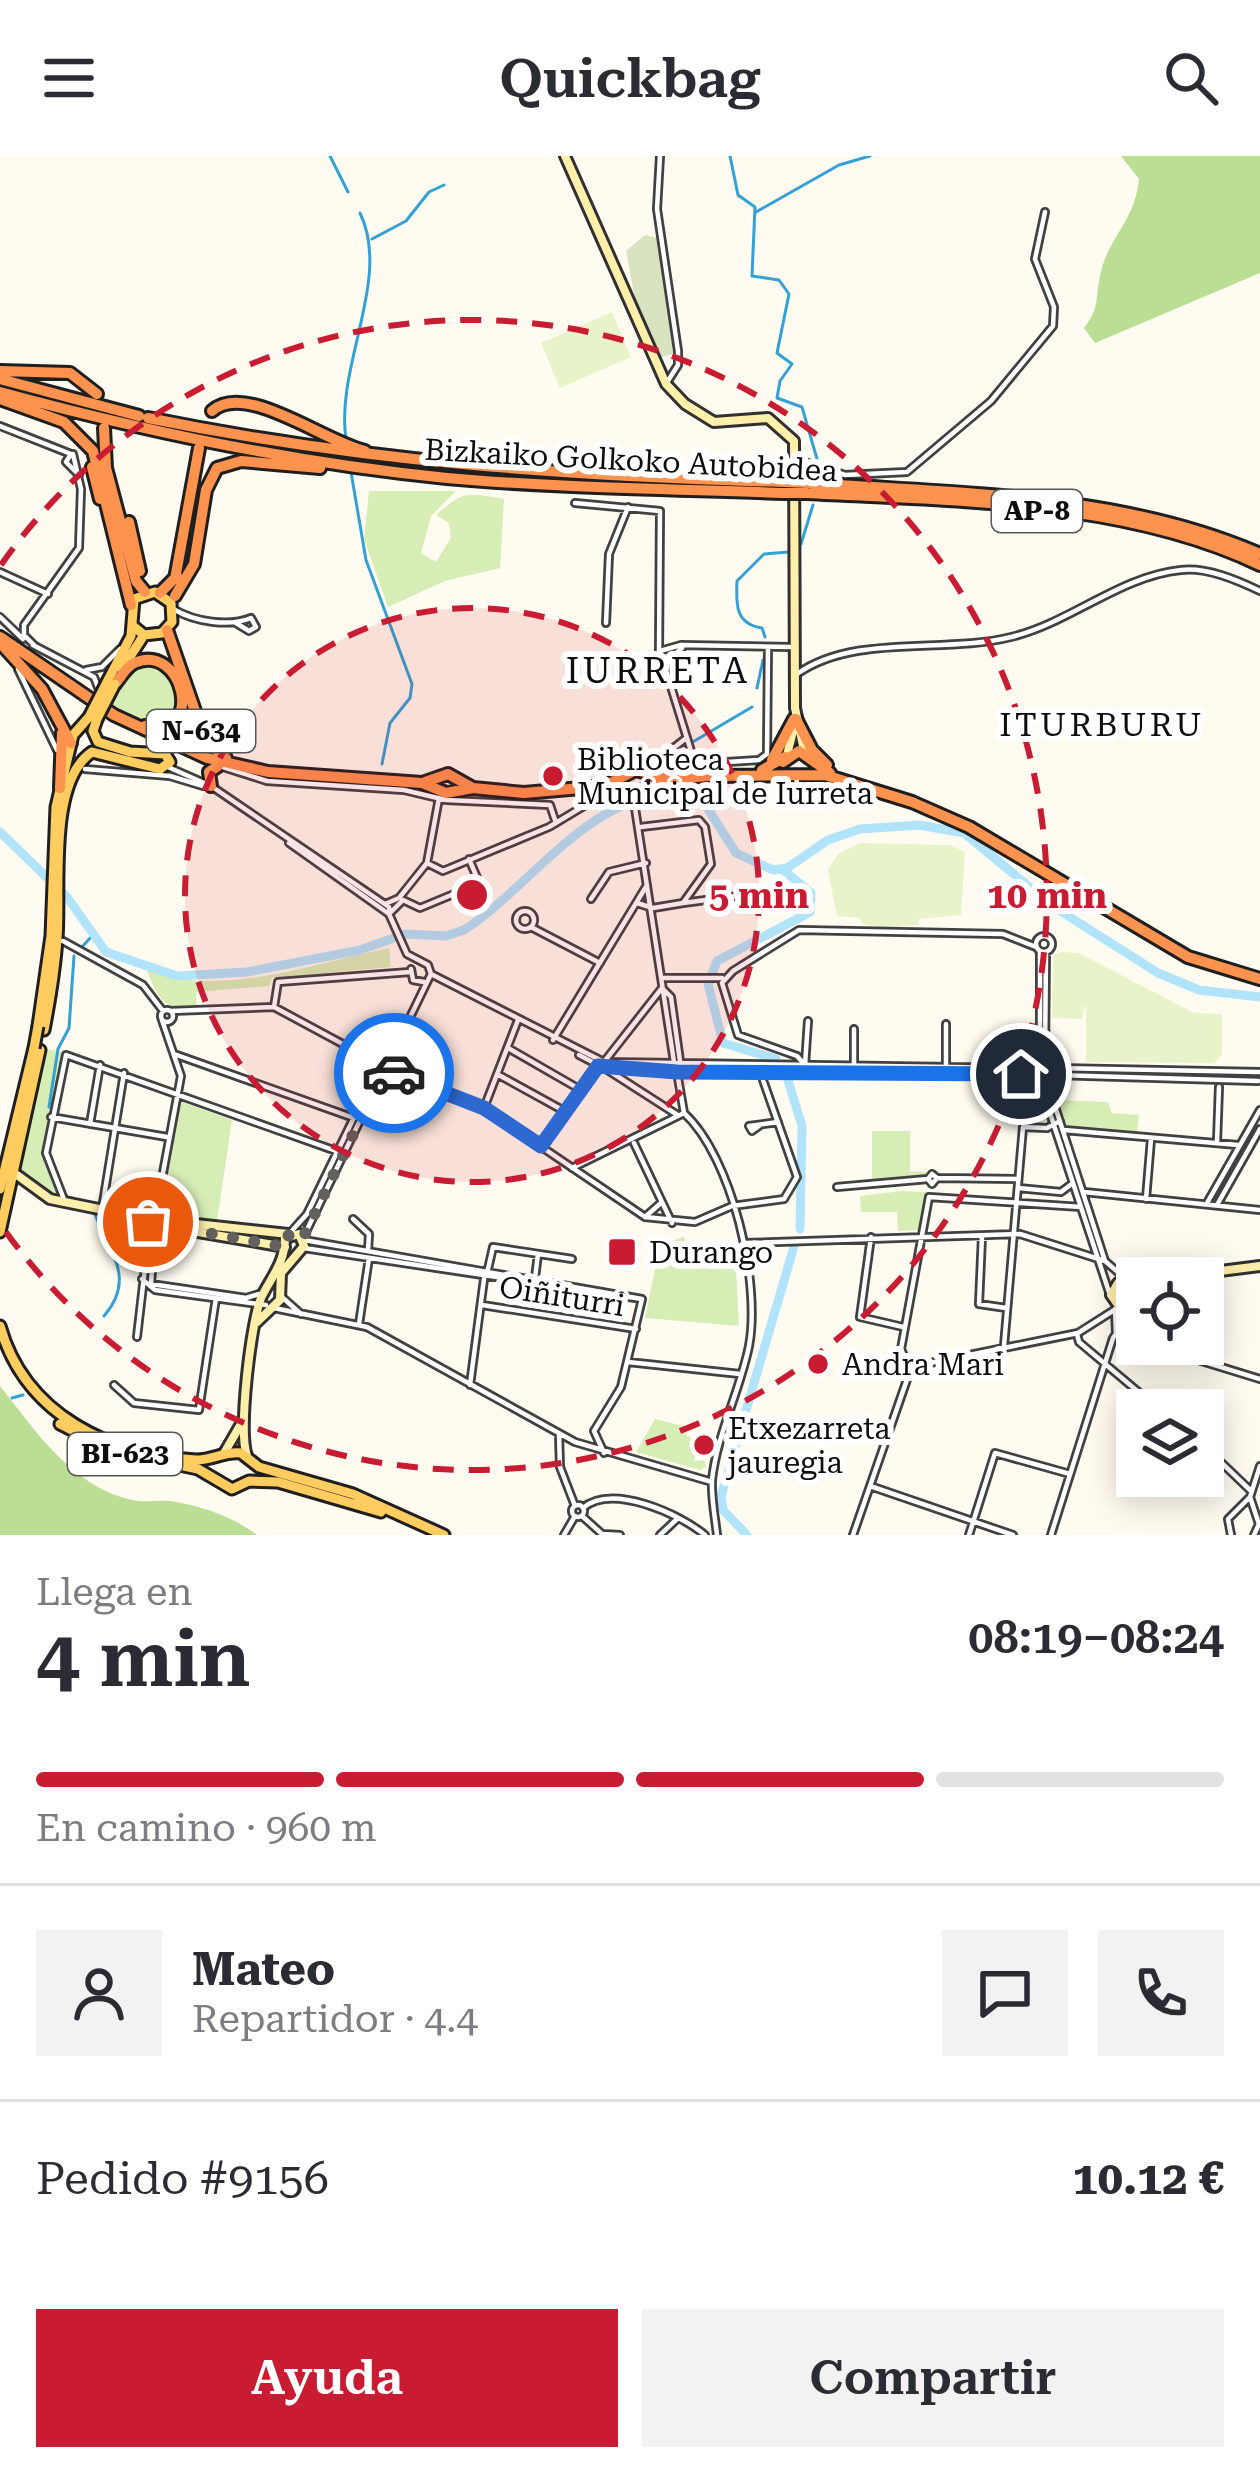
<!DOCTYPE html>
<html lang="es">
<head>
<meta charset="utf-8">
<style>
  :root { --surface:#fff; --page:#f2f2f3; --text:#2b2b33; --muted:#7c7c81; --line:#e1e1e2; --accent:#c91c32 }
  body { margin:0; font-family:"Roboto Serif",serif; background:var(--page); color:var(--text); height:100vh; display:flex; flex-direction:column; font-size:45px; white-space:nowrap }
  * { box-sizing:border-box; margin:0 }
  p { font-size:39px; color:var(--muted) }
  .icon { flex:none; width:66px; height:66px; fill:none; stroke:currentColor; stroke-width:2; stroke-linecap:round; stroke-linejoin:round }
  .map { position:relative; height:1379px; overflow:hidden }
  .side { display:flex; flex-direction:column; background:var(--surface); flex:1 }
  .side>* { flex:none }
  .fabs { position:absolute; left:1116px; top:1101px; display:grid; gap:24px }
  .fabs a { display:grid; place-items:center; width:108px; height:108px; border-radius:0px; background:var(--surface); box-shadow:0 6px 30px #0003; font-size:60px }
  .pin { position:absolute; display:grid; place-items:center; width:102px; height:102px; color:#fff; margin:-51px; border:6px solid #fff; border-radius:50%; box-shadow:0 3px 12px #0007 }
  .courier { position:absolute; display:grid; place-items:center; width:120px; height:120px; margin:-60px; border:9px solid #1a73e8; border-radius:50%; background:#fff; color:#222; box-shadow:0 3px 15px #0007 }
  .overview em { font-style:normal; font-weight:600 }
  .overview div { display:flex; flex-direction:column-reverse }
  .overview { display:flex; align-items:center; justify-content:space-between; height:204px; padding:0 36px }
  h1 { font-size:78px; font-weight:600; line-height:90px }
  .bar { display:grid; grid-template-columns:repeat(4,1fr); gap:18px 12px; align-content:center; height:144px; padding:0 36px }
  .bar i { height:15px; border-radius:9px; background:var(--line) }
  .bar .selected { background:var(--accent) }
  .bar p { grid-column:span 4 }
  .line { display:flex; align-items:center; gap:30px; padding:0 36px; border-top:3px solid var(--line) }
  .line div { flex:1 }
  .round { display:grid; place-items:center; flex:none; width:126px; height:126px; border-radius:0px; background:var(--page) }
  .primary-button { display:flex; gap:24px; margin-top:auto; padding:24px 36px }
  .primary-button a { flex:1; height:138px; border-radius:0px; background:var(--accent); color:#fff; font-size:48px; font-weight:600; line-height:138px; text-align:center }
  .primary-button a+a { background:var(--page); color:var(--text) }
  header { display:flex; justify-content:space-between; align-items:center; height:156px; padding:0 36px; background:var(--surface); font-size:54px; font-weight:600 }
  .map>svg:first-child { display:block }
</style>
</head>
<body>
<header><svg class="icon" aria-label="menu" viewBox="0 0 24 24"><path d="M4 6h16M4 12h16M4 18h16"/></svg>Quickbag<svg class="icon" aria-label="search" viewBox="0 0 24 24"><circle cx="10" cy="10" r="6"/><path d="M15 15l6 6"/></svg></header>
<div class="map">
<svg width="1260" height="1379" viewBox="0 0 1260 1379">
  <rect width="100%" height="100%" fill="#fffbf0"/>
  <!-- green -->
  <path fill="#d7edb6" d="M369 335H456L431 360 421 397 436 406 451 382 449 367 436 359C465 334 466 337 504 343L500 412 445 425 388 451 364 383Z
    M146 507 170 517 181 547 168 565 152 569 111 550 126 517Z
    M389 792 391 811 272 822 269 830 196 836 197 853C165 854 158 844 147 814 221 843 314 807 389 792Z
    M46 893 63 896 46 997 62 1039 57 1044 17 1019Z
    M1056 944 1108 946 1112 957 1139 959 1137 976 1066 970Z
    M179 945 232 964 217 1065 162 1055Z
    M872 975H910V1015L926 1016 925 1021 872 1027Z
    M902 1035 926 1036 921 1074 898 1075 897 1056H861L860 1040Z
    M684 1081 688 1097 735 1093 739 1170 645 1162 660 1089Z
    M655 1263 687 1271 686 1279 698 1287 694 1305 704 1304 706 1311 700 1314 636 1296Z"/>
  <!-- forest -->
  <path fill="#bbde95" d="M1121 0H1260V117L1095 187 1084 172C1100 151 1095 144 1100 120 1107 82 1135 66 1139 23Z
    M0 1230C35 1274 73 1332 133 1344 145 1347 158 1344 170 1345 199 1349 234 1361 257 1379H0Z"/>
  <!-- cemetery -->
  <path fill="#dae3bf" d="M645 79 658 82 675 197 660 202 636 148 626 95Z"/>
  <!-- pitch -->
  <path fill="#e8f3c9" d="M612 156 631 201 560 232 541 187Z
    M860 687 950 689 965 696 961 759 919 763V769L878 771 862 768 861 762 837 760 828 714 838 698Z
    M1061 796 1079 797 1194 857 1222 858V898L1214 907 1086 906V847L1082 863 1052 862 1053 800Z"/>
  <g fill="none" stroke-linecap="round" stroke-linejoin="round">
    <!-- stream -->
    <path stroke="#33a1d6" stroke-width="3" d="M330 0 348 36
      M730 0 738 39 755 51 752 120 779 124 789 138 777 197 792 208 780 225 777 242 802 251 817 303
      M756 56 839 9 870 0
      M372 83 406 65 429 36 444 29
      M346 283C335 210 392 123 360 57
      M349 304V305
      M351 316 366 404 412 528 410 542 390 567 382 608
      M801 388 813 349
      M765 481 762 472C735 468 736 448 737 425L764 398 789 396
      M757 532 763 504
      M691 587 752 551
      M657 612 680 595
      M81 792 92 780
      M49 951 58 893 69 872 74 800
      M93 1053C107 1093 138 1121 104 1160
      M12 1242 23 1239"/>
    <!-- river -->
    <path stroke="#b1e4fa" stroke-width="9" d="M0 676 67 741 106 796 177 820 247 816 360 794 405 778 446 780 464 774C536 728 602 617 701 642L736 697 773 714 787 712 828 684 860 673 919 669 964 677 1054 751 1158 817 1199 834 1260 841
      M776 903 723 887 708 828 717 805 810 756 811 737 782 713
      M787 921 802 970 800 1073
      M747 1379 723 1354 721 1340 795 1087"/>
    <!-- street-tunnel -->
    <path stroke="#dbd7ce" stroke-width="4.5" stroke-dasharray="4.5 2" stroke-linecap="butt" d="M621 631 641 617
      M589 647 611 636"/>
    <defs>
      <path id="street" d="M660 0 657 53 678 195V209L666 228
        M0 270 71 298
        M71 298 66 306 79 319
        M796 303 845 319 907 316 991 245 1053 170 1054 151 1035 103 1045 56
        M796 305 809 310
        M575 347 660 355 659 496
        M0 416 48 438
        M173 453C195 466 229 471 251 462L256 471
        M0 461 23 483
        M236 467 249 475 256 471
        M606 467 609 398 628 351
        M33 489 94 521 99 534
        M35 490 24 479V469L79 392 81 333 73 298
        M768 491 767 598 759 604 695 608 660 495 681 489 792 491
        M666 506 682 492
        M18 513 57 594
        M86 514 102 511 120 493
        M797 518C855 477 944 498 1011 481 1070 467 1120 420 1181 414 1207 411 1237 424 1260 435
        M168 611 211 630 389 751 390 757
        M223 611 267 625 404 634 446 644 550 649 556 667
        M648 612 685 583
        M85 613 170 620 203 630
        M796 634 797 620
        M633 639 674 906
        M289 687 389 758
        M427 707 439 642
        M591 743 609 716 646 707
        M637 747 653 752 683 747 711 708 705 671 699 664 641 671
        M683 747 767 736
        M385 748 399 742 427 707 443 715 549 671 589 647
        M516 764a9 9 0 1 1 18 0a9 9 0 1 1-18 0Z
        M391 756 403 744 420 752 473 730 478 724 469 703
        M389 758 407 798 428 809 431 818 604 906 1019 912 1045 901 1055 912 1050 935 1105 1105 1127 1124
        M531 771 600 807
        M1036 788a8 8 0 1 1 16 0a8 8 0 1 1-16 0Z
        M63 785 143 829 163 855
        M411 813 413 824 424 826
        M662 822H722
        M662 832 671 841 680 905
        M274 851 278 826 410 816
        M161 860a6 6 0 1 1 12 0a6 6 0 1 1-12 0Z
        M171 855 274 851 378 907
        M553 884 647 729
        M508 892 581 934
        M174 898 354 962
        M1040 898V796
        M579 899 604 912 791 915
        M1045 901 1046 796
        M604 906 662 832
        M805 909 808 865
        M854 910V873
        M946 911V868
        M1055 912 1259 916
        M606 913 676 958
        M388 914 484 952 645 1061 695 1066 732 1050 784 1043 797 1021 763 924 769 911
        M793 915 805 909 797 900 738 879 722 827 733 815 799 774 1003 778 1036 791
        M802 915 1025 919
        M677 916 684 957
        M497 918 566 956
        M1025 919 1041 930
        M1055 919 1258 925
        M1041 930 1109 1136
        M484 952 518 864
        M684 957C732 1001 761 1126 749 1190 740 1235 717 1278 712 1324 711 1341 715 1361 717 1379
        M51 961 167 981
        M90 968 100 909
        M759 970 752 975 749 970 778 966
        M1064 974 1238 989
        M1217 986 1219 931
        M634 987 662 1046 645 1061
        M540 990 596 911
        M572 1012 684 957
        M932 1018 937 1022 932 1028 928 1023Z
        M937 1022 1018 1023
        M837 1031 928 1023
        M1018 1032 1061 1036 1073 1027
        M1084 1036 1260 1054
        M1146 1043 1151 983
        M65 1046 46 997 66 899 339 996
        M662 1046 672 1067
        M1207 1047 1260 954
        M1217 1049 1260 973
        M102 1053 124 917
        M155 1060 181 920 162 864
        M353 1063 369 1078 368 1095
        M155 1071 151 1128 246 1142 259 1138
        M290 1077 307 1058 381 906
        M982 1080 979 1148 1006 1152
        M871 1081 860 1161 903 1171
        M303 1082 431 818
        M304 1084 642 1143
        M745 1087 1020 1078 1105 1105
        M304 1092 642 1143
        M488 1113 493 1091 572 1103
        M535 1122 538 1098
        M142 1123 155 1134 266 1149
        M283 1142 301 1158
        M482 1149 636 1173
        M274 1152 367 1171 575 1286 712 1326
        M1115 1153 1116 1177
        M1124 1167 1137 1185
        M359 1168 369 1102
        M1077 1178 1079 1186 1160 1254
        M137 1181 150 1069
        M1146 1188 1260 1223
        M1004 1190 1023 971 1047 972 1060 965
        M628 1206 740 1218
        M905 1212 1078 1177 1119 1151
        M114 1229 134 1247 199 1254 216 1142
        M470 1229 484 1123
        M559 1278 560 1311 575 1350
        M1203 1289 1250 1334
        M604 1297 594 1275 621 1231 642 1143
        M873 1331 1013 1379
        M572 1355a6 6 0 1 1 12 0a6 6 0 1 1-12 0Z
        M583 1352C612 1327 680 1358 705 1379
        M582 1360 602 1378
        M602 1378 620 1379
        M564 1379 575 1360
        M660 1379 677 1363
        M853 1379 910 1215 901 1193 929 1041 1081 1051
        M969 1379 995 1297 1070 1318
        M1051 1379 1113 1182 1134 1152
        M1231 1379 1228 1363 1250 1341
        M1254 1379 1259 1368 1250 1341 1260 1310"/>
      <path id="secondary" d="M565 0 666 228 685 248 714 266 768 262 794 285 795 552 805 599
        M787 599 794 571
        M17 1019 50 1043 148 1063
        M150 1061 158 1063 156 1070 149 1069Z
        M159 1064 288 1078
        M157 1069 285 1091
        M1165 1122 1260 1110
        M1137 1125 1118 1127 1111 1139 1121 1153 1137 1150
        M223 1299 241 1268
        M247 1300C238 1274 251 1167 261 1142 271 1121 285 1107 285 1082L299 1078 304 1090 281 1117 280 1144 257 1166"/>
      <path id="primary" d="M122 513 144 479
        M108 524 131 480 134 443 155 436 171 447 172 466 162 477 144 479 133 470
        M38 870 51 780 56 651 73 579 89 561
        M44 874C50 843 55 813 57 782 61 733 47 626 92 596L160 613 170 606 165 598 130 596 98 586 93 575 97 563
        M0 1033 34 892
        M0 1076 40 894
        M0 1170C25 1259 110 1299 196 1304 213 1304 225 1295 241 1297L259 1311 353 1338 444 1379
        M60 1268 113 1295 198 1313 232 1333 249 1325 278 1326 381 1356"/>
      <path id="highway" d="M0 215 70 217 97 238
        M0 223 139 260
        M0 236C147 276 295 307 447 322 559 332 672 333 784 337
        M0 243 64 266 93 295 131 449
        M212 255C245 225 323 285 365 295
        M148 262C364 306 566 320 785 326
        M104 272 106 312 136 425 145 436
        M92 311 100 343
        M810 327C959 338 1120 337 1260 398
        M807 337C955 345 1125 344 1260 409
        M129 366 140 415
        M175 423 199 292
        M160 437 177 420
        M175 440 194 408 206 334 217 312 241 305 320 312
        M167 474 205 584 226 602
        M0 481 114 559 207 602 268 616 422 627 446 637 473 632
        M3 490 42 533 71 587
        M115 528C121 521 125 512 134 507 183 485 207 584 145 570
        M796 563 812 594 827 609
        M772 604 794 563
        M783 606 799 595 830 617
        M762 614 785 601
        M718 620 825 619 912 646 969 671 1188 801 1260 823
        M425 626 448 618 473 632 524 637 604 630 634 637 673 623
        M607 629 635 614 673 623 720 619
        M211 630 209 616 218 610
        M60 632 62 577"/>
    </defs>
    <!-- street casing -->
    <use href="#street" stroke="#414141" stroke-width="10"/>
    <!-- secondary casing -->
    <use href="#secondary" stroke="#303030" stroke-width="14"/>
    <!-- primary casing -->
    <use href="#primary" stroke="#1f1f1f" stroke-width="15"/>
    <!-- highway casing -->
    <use href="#highway" stroke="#1f1f1f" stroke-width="16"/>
    <!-- street -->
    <use href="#street" stroke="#fff" stroke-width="4.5"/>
    <!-- secondary -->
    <use href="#secondary" stroke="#ffefab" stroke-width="8"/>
    <!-- primary -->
    <use href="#primary" stroke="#ffcc60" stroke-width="9"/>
    <!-- highway -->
    <use href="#highway" stroke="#fe924f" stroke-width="10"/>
    <defs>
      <path id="primary-bridge" d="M89 561 108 524
        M97 563 115 528
        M34 892 38 870"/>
      <path id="highway-bridge" d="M785 326 810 327
        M784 337H807"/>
    </defs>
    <!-- primary-bridge casing -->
    <use href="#primary-bridge" stroke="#1f1f1f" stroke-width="15" stroke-linecap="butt"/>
    <!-- highway-bridge casing -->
    <use href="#highway-bridge" stroke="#1f1f1f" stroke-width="16" stroke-linecap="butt"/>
    <!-- primary-bridge -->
    <use href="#primary-bridge" stroke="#ffcc60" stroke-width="9"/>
    <!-- highway-bridge -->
    <use href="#highway-bridge" stroke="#fe924f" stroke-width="10"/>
  </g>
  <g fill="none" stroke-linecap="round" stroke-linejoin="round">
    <!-- done -->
    <path stroke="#62615d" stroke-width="12" stroke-dasharray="0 21.6" d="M148 1066 285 1091 289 1078 303 1082 380 923 388 914 394 917"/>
    <!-- route -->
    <path stroke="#1a73e8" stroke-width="15" d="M394 917 484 952 541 990 598 910 677 916 1021 918"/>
  </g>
  <!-- distance rings -->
  <circle cx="472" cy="739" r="287" fill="#c91c32" fill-opacity=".12"/>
  <g fill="none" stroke="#c91c32" stroke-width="6" stroke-dasharray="21 15">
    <circle cx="472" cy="739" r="287"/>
    <path d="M1 409A575 575 0 1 1 1 1069"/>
  </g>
  <!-- markers -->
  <g fill="#c91c32" stroke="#fff" stroke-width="4.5">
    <circle cx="553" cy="620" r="12"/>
    <rect x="607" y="1081" width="30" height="30" rx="6"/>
    <circle cx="818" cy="1208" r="12"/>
    <circle cx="704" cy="1289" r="12"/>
  </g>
  <g text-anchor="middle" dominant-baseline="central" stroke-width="12" stroke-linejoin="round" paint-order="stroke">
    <!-- shield labels -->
    <g fill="#fff" stroke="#565656" stroke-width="3">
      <rect x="992" y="334" width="90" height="42" rx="9"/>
      <rect x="147" y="554" width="108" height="42" rx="9"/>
      <rect x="68" y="1277" width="114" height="42" rx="9"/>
    </g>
    <g font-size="27" font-weight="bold" fill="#0e0e0e">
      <text x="1037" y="355">AP-8</text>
      <text x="201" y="575">N-634</text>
      <text x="125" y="1298">BI-623</text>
    </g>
    <!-- street labels -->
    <g font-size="30" fill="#0e0e0e" stroke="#fff">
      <text transform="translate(631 304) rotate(3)">Bizkaiko Golkoko Autobidea</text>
      <text transform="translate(562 1140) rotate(9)">Oiñiturri</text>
    </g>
    <!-- poi labels -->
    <g font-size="30" fill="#0e0e0e" stroke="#fff" text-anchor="start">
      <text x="577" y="603">Biblioteca<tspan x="577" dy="34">Municipal de Iurreta</tspan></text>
      <text x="649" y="1096">Durango</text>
      <text x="842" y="1208">Andra Mari</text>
      <text x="728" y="1272">Etxezarreta<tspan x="728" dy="34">jauregia</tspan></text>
    </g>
    <!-- neighbourhood labels -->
    <g font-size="33" letter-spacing="3" fill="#0e0e0e" stroke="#fff">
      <text x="1102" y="568">ITURBURU</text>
    </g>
    <!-- quarter labels -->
    <g font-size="36" letter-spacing="3" fill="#0e0e0e" stroke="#fff">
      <text x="658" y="515">IURRETA</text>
    </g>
  </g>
  <circle cx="472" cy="739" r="18" fill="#c91c32" stroke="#fff" stroke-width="6"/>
  <g font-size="36" text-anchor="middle" font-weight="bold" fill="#c91c32" stroke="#fff" stroke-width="12" stroke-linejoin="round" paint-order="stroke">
    <text x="759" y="752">5 min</text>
    <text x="1047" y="752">10 min</text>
  </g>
</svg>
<div class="fabs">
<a><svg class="icon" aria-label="locate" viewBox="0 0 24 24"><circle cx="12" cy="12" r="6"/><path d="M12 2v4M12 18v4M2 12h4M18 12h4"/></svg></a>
<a><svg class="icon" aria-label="layers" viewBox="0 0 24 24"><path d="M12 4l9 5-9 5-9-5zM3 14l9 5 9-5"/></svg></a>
</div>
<div class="pin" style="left:148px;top:1066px;background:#ea580c"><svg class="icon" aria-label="bag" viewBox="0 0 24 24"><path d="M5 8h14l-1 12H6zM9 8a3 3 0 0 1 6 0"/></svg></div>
<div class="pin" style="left:1021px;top:918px;background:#1f2937"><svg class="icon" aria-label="home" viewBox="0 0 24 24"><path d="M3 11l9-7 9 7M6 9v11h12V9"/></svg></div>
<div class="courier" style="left:394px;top:917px"><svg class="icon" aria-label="car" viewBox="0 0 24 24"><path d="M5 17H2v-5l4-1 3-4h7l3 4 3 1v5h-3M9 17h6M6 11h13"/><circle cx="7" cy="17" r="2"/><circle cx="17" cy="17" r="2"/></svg></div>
</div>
<section class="side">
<div class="overview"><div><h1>4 min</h1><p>Llega en</p></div><em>08:19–08:24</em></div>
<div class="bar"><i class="selected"></i><i class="selected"></i><i class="selected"></i><i></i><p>En camino · 960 m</p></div>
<div class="line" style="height:216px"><a class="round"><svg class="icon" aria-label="person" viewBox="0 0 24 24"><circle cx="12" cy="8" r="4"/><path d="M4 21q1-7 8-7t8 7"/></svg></a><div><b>Mateo</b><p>Repartidor · 4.4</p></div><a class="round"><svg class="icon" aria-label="chat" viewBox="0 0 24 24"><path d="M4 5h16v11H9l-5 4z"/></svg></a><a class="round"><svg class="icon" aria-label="phone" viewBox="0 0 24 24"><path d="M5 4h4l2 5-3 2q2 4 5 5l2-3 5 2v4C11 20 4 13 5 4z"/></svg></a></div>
<div class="line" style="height:156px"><div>Pedido #9156</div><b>10.12 €</b></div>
<div class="primary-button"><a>Ayuda</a><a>Compartir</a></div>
</section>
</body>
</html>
